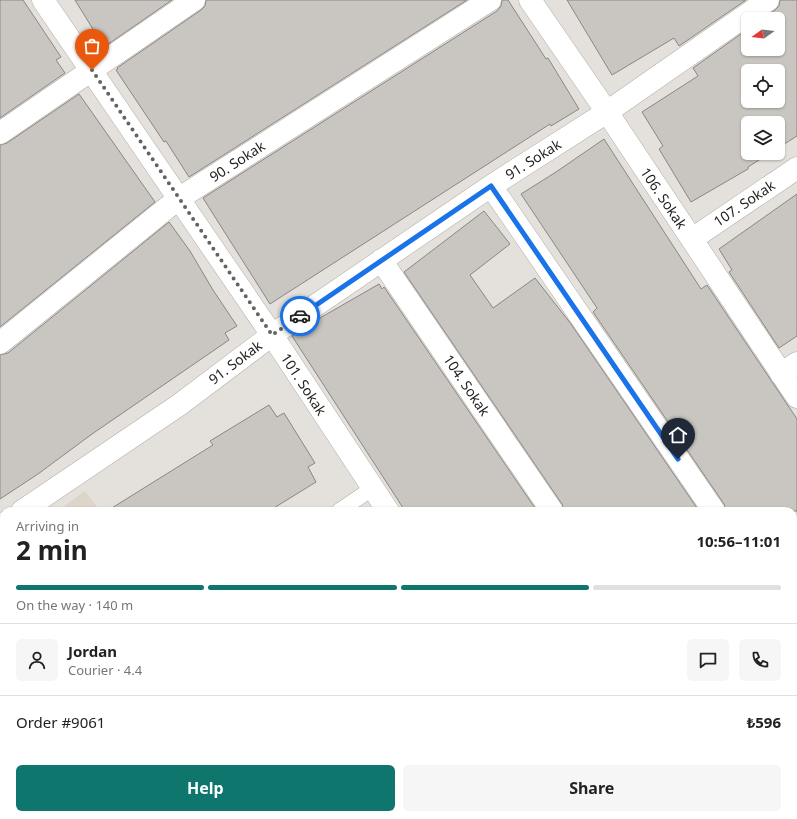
<!DOCTYPE html>
<html lang="en">
<head>
<meta charset="utf-8">
<style>
  :root { --surface:#fff; --page:#f6f6f6; --text:#222; --muted:#767676; --line:#e0e0e0; --accent:#0f766e }
  body { margin:0; font-family:"Noto Sans",sans-serif; background:var(--page); color:var(--text); height:100vh; display:flex; flex-direction:column; font-size:15px; white-space:nowrap }
  * { box-sizing:border-box; margin:0 }
  p { font-size:13px; color:var(--muted) }
  .icon { flex:none; width:22px; height:22px; fill:none; stroke:currentColor; stroke-width:2; stroke-linecap:round; stroke-linejoin:round }
  .map { position:relative; flex:1; overflow:hidden }
  .details { position:absolute; left:0px; top:507px; width:797px; height:312px; display:flex; flex-direction:column; background:var(--surface); border-radius:12px 12px 0 0; box-shadow:0 1px 3px #0004 }
  .details>* { flex:none }
  .needle { width:26px; rotate:256deg }
  .buttons { position:absolute; left:741px; top:12px; display:grid; gap:8px }
  .buttons a { display:grid; place-items:center; width:44px; height:44px; border-radius:6px; background:var(--surface); box-shadow:0 1px 3px #0004; font-size:20px }
  .pin { position:absolute; display:grid; place-items:center; width:34px; height:34px; color:#fff; margin:-41px -17px; border-radius:50% 50% 50% 0; rotate:-45deg; box-shadow:0 0 4px #0007 }
  .pin .icon { rotate:45deg }
  .courier { position:absolute; display:grid; place-items:center; width:40px; height:40px; margin:-20px; border:3px solid #1a73e8; border-radius:50%; background:#fff; color:#222; box-shadow:0 1px 5px #0007 }
  .head em { font-style:normal; font-weight:700 }
  .head div { display:flex; flex-direction:column-reverse }
  .head { display:flex; align-items:center; justify-content:space-between; height:68px; padding:0 16px }
  h1 { font-size:26px; font-weight:700; line-height:30px }
  .bar { display:grid; grid-template-columns:repeat(4,1fr); gap:6px 4px; align-content:center; height:48px; padding:0 16px }
  .bar i { height:5px; border-radius:3px; background:var(--line) }
  .bar .on { background:var(--accent) }
  .bar p { grid-column:span 4 }
  .line { display:flex; align-items:center; gap:10px; padding:0 16px; border-top:1px solid var(--line) }
  .line div { flex:1 }
  .round { display:grid; place-items:center; flex:none; width:42px; height:42px; border-radius:6px; background:var(--page) }
  .cta { display:flex; gap:8px; margin-top:auto; padding:8px 16px }
  .cta a { flex:1; height:46px; border-radius:6px; background:var(--accent); color:#fff; font-size:16px; font-weight:700; line-height:46px; text-align:center }
  .cta a+a { background:var(--page); color:var(--text) }
  .map>svg:first-child { display:block }
</style>
</head>
<body>
<div class="map">
<svg width="797" height="819" viewBox="0 0 797 819">
  <rect width="100%" height="100%" fill="#e4e1dc"/>
  <!-- built -->
  <path fill="#ddd5ca" d="M85 491 100 511H57Z
    M4 549V622L0 616V551Z"/>
  <!-- building -->
  <path fill="#c9c6c1" stroke="#8a8783" fill-rule="evenodd" d="M0 0H23L61 57 56 60 65 73 0 118Z
    M75 0H172L104 47Z
    M206 0H467L189 177 166 141 164 142 116 70 118 69 117 68 201 10 205 6Z
    M502 0H508L546 59 548 58 579 109 551 126 550 124 270 304 203 198 497 11 501 6Z
    M567 0H746L679 46 674 38 612 75Z
    M780 0H797V136L778 148V123H748V153H770L748 167V169L691 202 659 149 663 146 642 112 698 76 693 68 748 29V49H778V19H763L775 10 779 6ZM748 71H778V101H748Z
    M79 94 155 202 0 327V145L7 143Z
    M604 139 701 289 707 285 797 419V511H726L724 504 593 312 597 308 521 194 556 172Z
    M797 194V336L779 348 729 272 732 270 719 249Z
    M484 211 510 244 470 275 493 308 535 278 571 324 699 511H564L562 504 404 272Z
    M169 222 190 251 213 290 237 326 225 333 229 340 92 434 38 474 0 499V355L8 353Z
    M379 284 382 289 384 287 537 511H405L292 336 320 318Z
    M269 405 277 417 284 413 315 463 308 467 316 482 269 511H107L213 445 210 441Z"/>
  <g fill="none" stroke-linecap="round" stroke-linejoin="round">
    <defs>
      <path id="lane" d="M339 511 373 488"/>
      <path id="street" d="M43 0 272 335 388 511
        M530 0 607 112 797 397
        M0 133 194 0
        M491 186 714 511
        M692 239 797 168
        M381 260 552 511
        M0 343 178 199 490 0
        M781 374 797 363
        M22 511 179 405 272 335 491 186 607 112 768 0
        M0 526 4 523
        M793 627 797 632
        M595 815 598 819
        M761 815 763 819"/>
      <path id="highway" d="M791 819 797 814"/>
    </defs>
    <!-- lane casing -->
    <use href="#lane" stroke="#b2afaa" stroke-width="16"/>
    <!-- street casing -->
    <use href="#street" stroke="#b2afaa" stroke-width="23"/>
    <!-- highway casing -->
    <use href="#highway" stroke="#b2afaa" stroke-width="23"/>
    <!-- lane -->
    <use href="#lane" stroke="#fff" stroke-width="15"/>
    <!-- street -->
    <use href="#street" stroke="#fff" stroke-width="22"/>
    <!-- highway -->
    <use href="#highway" stroke="#fff" stroke-width="22"/>
  </g>
  <g fill="none" stroke-linecap="round" stroke-linejoin="round">
    <!-- done -->
    <path stroke="#656360" stroke-width="4" stroke-dasharray="0 7.2" d="M92 70 272 335 300 316"/>
    <!-- route -->
    <path stroke="#1a73e8" stroke-width="5" d="M300 316 491 186 678 459"/>
  </g>
  <g text-anchor="middle" dominant-baseline="central" stroke-width="3" stroke-linejoin="round" paint-order="stroke">
    <!-- street labels -->
    <g font-size="14" fill="#201f1d" stroke="#fff">
      <text transform="translate(533 159) rotate(-32)">91. Sokak</text>
      <text transform="translate(237 161) rotate(-33)">90. Sokak</text>
      <text transform="translate(664 198) rotate(56)">106. Sokak</text>
      <text transform="translate(744 203) rotate(-34)">107. Sokak</text>
      <text transform="translate(235 362) rotate(-37)">91. Sokak</text>
      <text transform="translate(304 384) rotate(57)">101. Sokak</text>
      <text transform="translate(467 385) rotate(56)">104. Sokak</text>
    </g>
  </g>
</svg>
<div class="buttons">
<a><svg class="needle" viewBox="-14 -14 28 28"><path d="M0-13l5 13h-10z" fill="#e53935"/><path d="M0 13l5-13h-10z" fill="#767676"/></svg></a>
<a><svg class="icon" aria-label="locate" viewBox="0 0 24 24"><circle cx="12" cy="12" r="6"/><path d="M12 2v4M12 18v4M2 12h4M18 12h4"/></svg></a>
<a><svg class="icon" aria-label="layers" viewBox="0 0 24 24"><path d="M12 4l9 5-9 5-9-5zM3 14l9 5 9-5"/></svg></a>
</div>
<div class="pin" style="left:92px;top:70px;background:#ea580c"><svg class="icon" aria-label="bag" viewBox="0 0 24 24"><path d="M5 8h14l-1 12H6zM9 8a3 3 0 0 1 6 0"/></svg></div>
<div class="pin" style="left:678px;top:459px;background:#1f2937"><svg class="icon" aria-label="home" viewBox="0 0 24 24"><path d="M3 11l9-7 9 7M6 9v11h12V9"/></svg></div>
<div class="courier" style="left:300px;top:316px"><svg class="icon" aria-label="car" viewBox="0 0 24 24"><path d="M5 17H2v-5l4-1 3-4h7l3 4 3 1v5h-3M9 17h6M6 11h13"/><circle cx="7" cy="17" r="2"/><circle cx="17" cy="17" r="2"/></svg></div>
<section class="details">
<div class="head"><div><h1>2 min</h1><p>Arriving in</p></div><em>10:56–11:01</em></div>
<div class="bar"><i class="on"></i><i class="on"></i><i class="on"></i><i></i><p>On the way · 140 m</p></div>
<div class="line" style="height:72px"><a class="round"><svg class="icon" aria-label="person" viewBox="0 0 24 24"><circle cx="12" cy="8" r="4"/><path d="M4 21q1-7 8-7t8 7"/></svg></a><div><b>Jordan</b><p>Courier · 4.4</p></div><a class="round"><svg class="icon" aria-label="chat" viewBox="0 0 24 24"><path d="M4 5h16v11H9l-5 4z"/></svg></a><a class="round"><svg class="icon" aria-label="phone" viewBox="0 0 24 24"><path d="M5 4h4l2 5-3 2q2 4 5 5l2-3 5 2v4C11 20 4 13 5 4z"/></svg></a></div>
<div class="line" style="height:52px"><div>Order #9061</div><b>₺596</b></div>
<div class="cta"><a>Help</a><a>Share</a></div>
</section>
</div>
</body>
</html>
